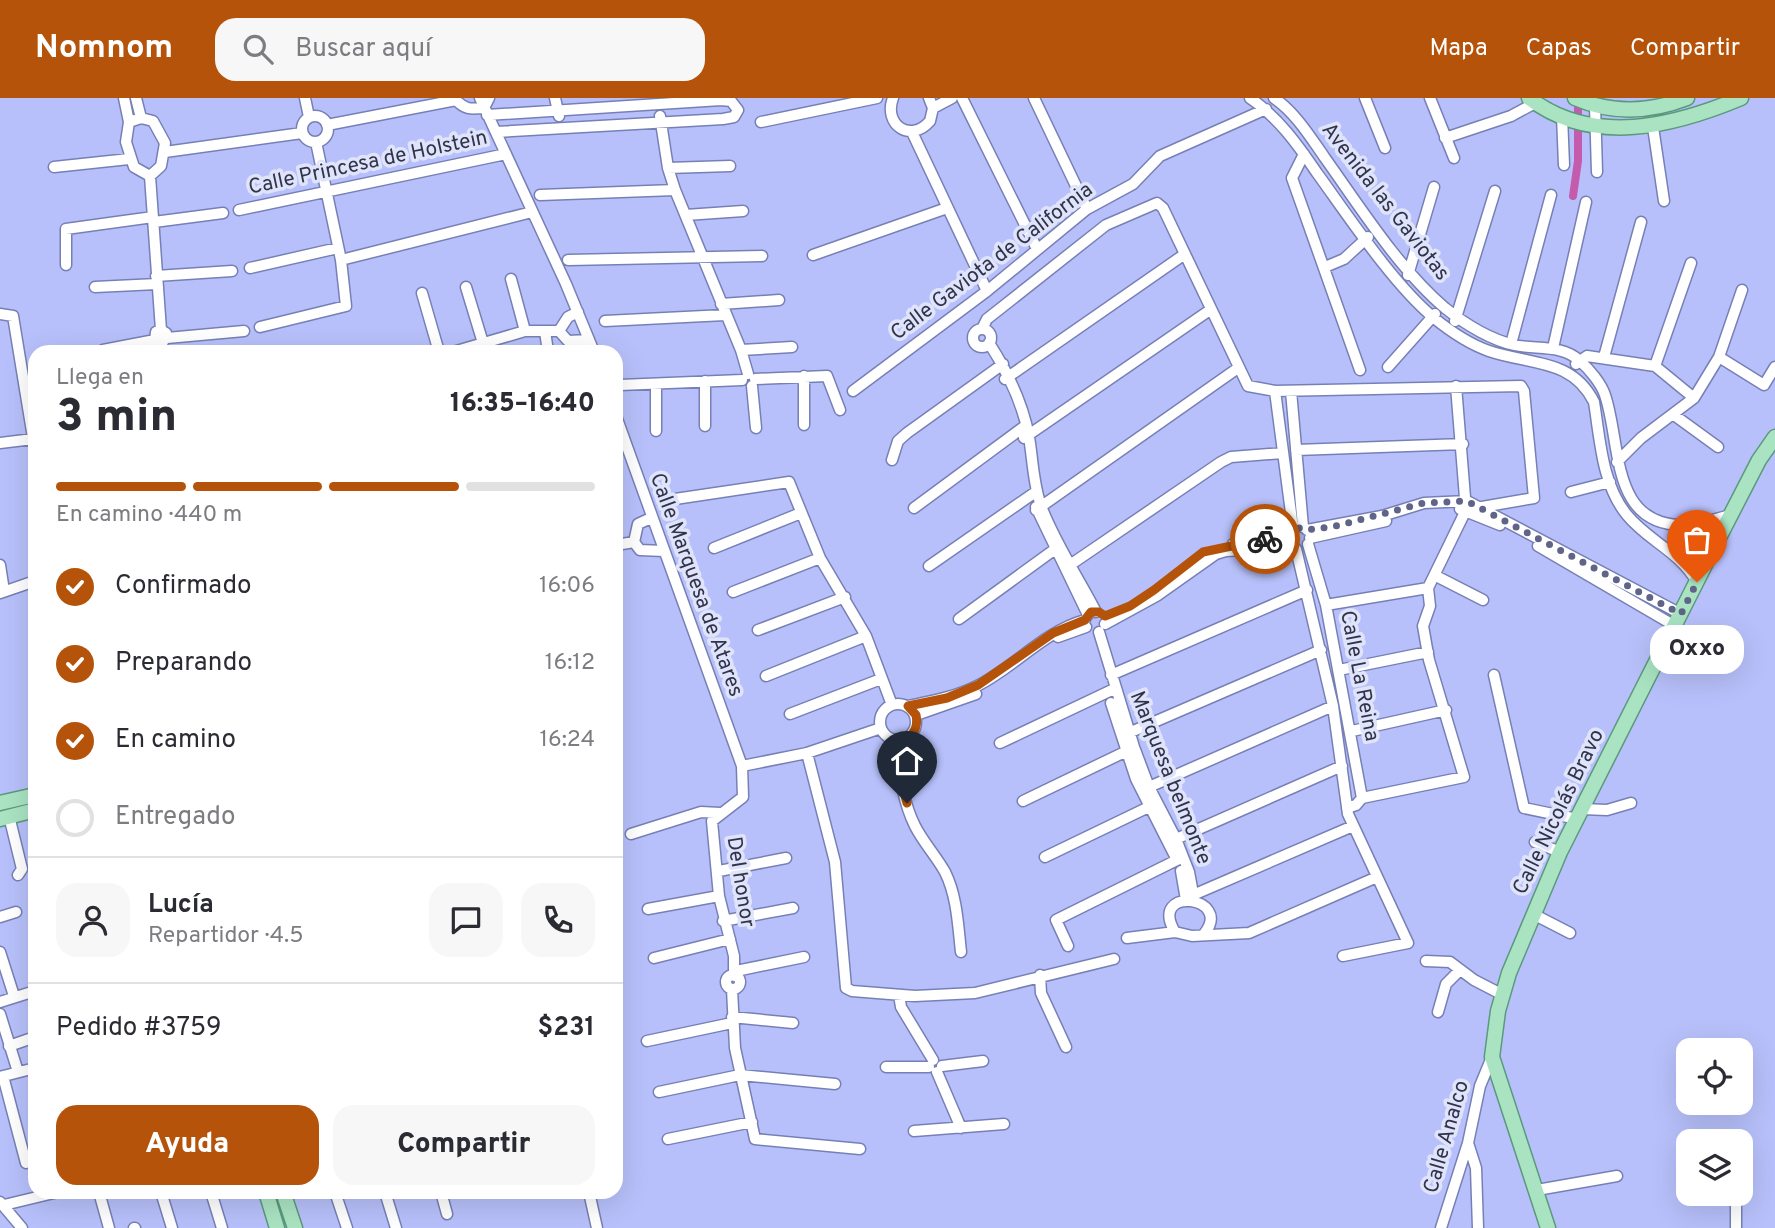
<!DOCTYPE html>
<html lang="es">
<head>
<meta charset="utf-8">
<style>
  :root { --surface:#fff; --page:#f7f7f7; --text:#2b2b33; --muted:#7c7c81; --line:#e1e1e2; --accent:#b45309 }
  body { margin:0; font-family:Overpass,sans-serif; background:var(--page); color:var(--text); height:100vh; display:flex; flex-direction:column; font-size:26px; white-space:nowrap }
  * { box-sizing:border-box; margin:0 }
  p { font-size:23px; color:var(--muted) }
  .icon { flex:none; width:38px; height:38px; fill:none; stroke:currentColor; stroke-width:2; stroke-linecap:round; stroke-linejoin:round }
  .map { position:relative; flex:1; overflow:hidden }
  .details { position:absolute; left:28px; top:247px; width:595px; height:854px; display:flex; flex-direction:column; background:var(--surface); border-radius:21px; box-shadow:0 7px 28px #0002 }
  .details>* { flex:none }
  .fabs { position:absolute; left:1676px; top:940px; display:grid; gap:14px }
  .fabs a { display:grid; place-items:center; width:77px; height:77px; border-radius:14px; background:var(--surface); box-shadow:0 7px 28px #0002; font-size:35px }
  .pin { position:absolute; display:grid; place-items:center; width:60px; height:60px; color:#fff; margin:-72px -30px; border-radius:50% 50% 50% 0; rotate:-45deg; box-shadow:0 0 7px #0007 }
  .pin .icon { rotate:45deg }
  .courier { position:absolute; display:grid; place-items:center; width:70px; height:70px; margin:-35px; border:5px solid #b45309; border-radius:50%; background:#fff; color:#222; box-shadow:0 2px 9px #0007 }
  .bubble { position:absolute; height:49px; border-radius:21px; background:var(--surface); box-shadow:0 7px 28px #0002; font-size:23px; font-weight:800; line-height:49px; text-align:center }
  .overview em { font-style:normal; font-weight:800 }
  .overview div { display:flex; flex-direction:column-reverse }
  .overview { display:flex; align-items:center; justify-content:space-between; height:119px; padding:0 28px }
  h1 { font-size:46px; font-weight:800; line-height:52px }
  .bar { display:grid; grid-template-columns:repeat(4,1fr); gap:10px 7px; align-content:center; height:84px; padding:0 28px }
  .bar i { height:9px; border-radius:5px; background:var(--line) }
  .bar .on { background:var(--accent) }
  .bar p { grid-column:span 4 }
  .line { display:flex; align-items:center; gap:18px; padding:0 28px; border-top:2px solid var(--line) }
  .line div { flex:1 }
  .round { display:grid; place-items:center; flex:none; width:74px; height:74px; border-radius:21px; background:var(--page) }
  ol { padding:0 28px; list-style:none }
  li { display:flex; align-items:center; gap:21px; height:77px }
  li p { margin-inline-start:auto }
  li .icon { padding:7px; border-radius:50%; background:var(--accent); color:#fff; stroke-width:4 }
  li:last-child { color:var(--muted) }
  li i { width:38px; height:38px; border:4px solid var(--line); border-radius:50% }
  .button { display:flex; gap:14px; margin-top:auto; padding:14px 28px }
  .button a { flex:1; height:80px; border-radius:21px; background:var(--accent); color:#fff; font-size:28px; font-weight:800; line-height:80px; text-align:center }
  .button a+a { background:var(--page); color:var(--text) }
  header { display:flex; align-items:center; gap:42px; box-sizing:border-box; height:98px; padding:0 35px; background:var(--accent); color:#fff }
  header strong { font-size:33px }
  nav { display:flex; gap:38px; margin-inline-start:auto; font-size:24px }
  .search { width:490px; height:63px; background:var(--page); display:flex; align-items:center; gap:18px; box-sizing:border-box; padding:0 24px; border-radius:21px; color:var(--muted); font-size:26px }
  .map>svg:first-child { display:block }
</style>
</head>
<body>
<header>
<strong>Nomnom</strong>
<div class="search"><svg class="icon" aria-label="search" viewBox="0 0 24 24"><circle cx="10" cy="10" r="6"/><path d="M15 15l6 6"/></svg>Buscar aquí</div>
<nav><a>Mapa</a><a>Capas</a><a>Compartir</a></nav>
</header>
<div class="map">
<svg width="1775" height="1130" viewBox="0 0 1775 1130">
  <rect width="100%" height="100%" fill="#b7c0fa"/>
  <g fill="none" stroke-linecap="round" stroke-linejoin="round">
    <!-- canal -->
    <path stroke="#c55bad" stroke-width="8" d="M1573 98 1578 63V0"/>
    <defs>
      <path id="minor" d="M124 0 129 24
        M136 0 141 20
        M305 0 309 19
        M480 0 566 186 594 254
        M555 0 559 18
        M893 0C883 26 910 46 930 23L933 10 929 0
        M962 0 1037 151
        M1034 0 1087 111
        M1250 0C1278 19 1298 47 1317 75 1349 119 1393 186 1434 220 1450 233 1469 246 1489 253 1530 267 1572 260 1594 304 1600 341 1602 387 1627 417 1648 443 1678 452 1697 484
        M1274 0C1295 14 1311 40 1325 60 1360 109 1399 171 1445 210 1465 226 1489 241 1514 247 1536 252 1562 246 1580 263 1589 271 1601 285 1605 297 1622 347 1609 432 1690 427 1704 426 1717 420 1731 417
        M1365 0 1385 50
        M1430 0 1454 60
        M456 2C465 12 471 11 484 10L489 0
        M1595 8 1597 74
        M933 10 952 0
        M487 17 721 2 731 3 738 12 734 19 723 21 496 34
        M302 31a13 13 0 1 1 26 0a13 13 0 1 1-26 0Z
        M660 18 668 70 675 92 741 252 748 276
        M1562 18 1564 67
        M141 20 153 23 165 45 161 68 150 78 134 69 126 44 129 24Z
        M761 24 877 0
        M327 27 456 2
        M1653 29 1664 103
        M912 34 987 193
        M1445 40 1511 18 1535 5
        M165 54 302 35
        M1304 56 1292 80 1360 272
        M54 69 129 61
        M668 70 730 68
        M150 78 161 232
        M540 97 675 92
        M239 112 506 56
        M686 117 743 113
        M154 124 223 115
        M813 157 947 110
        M341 162 532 114
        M568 162 762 158
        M66 167V131L153 119
        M1325 169 1344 161 1368 139
        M250 170 338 150
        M1408 177 1434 89
        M156 178 232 173
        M511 181 525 233
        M95 189 157 186
        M466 189 483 245
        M422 195 439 254
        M721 206 779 202
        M0 216 13 218 35 352
        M605 223 725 217
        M1455 223 1495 93
        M260 229 346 208 341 162 316 44
        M982 231 987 221 1106 127 1157 105 1163 110 1248 288 1275 293 1521 288 1524 293 1534 400 1482 409
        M973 240a9 9 0 1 1 18 0a9 9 0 1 1-18 0Z
        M545 233 548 254
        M559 233 568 243 589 242
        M559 233 568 219 578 214
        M167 240 244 233
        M989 245C1007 273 1023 306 1029 339 1033 363 1033 385 1041 408 1055 445 1078 479 1096 514
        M1511 246 1551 97
        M1553 250 1586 104
        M103 252 155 242 163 244 166 235 161 232 156 234 155 242
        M741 252 792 249
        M453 254 525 233H559
        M1604 259 1641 124
        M1719 259 1764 287 1775 269
        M1576 266 1587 258 1655 268 1694 300
        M1655 268 1691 165
        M1388 269 1435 216
        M755 281 827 278 840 312
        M1005 281 1185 156
        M705 283V328
        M656 286V333
        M620 287 742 282
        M752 288 756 330
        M853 293 987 193 1087 111 1133 86 1160 58 1266 11
        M1275 293 1293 430
        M1291 293 1303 429
        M1674 317 1718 349
        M616 318 742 668 743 699 712 723 719 798 734 858V878
        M804 327V278
        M1024 340 1210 212
        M0 345 33 341
        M1296 352 1463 346
        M892 362 898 343 907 335 1003 266
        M1617 364 1641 340 1694 300 1719 259 1742 192
        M1571 394 1610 384
        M675 401 789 384 820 460 866 538 892 607
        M1036 409 1088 517
        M914 410 1025 328
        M1460 411 1500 427
        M1036 412 1238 270
        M651 420 638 426 634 444 640 452 664 453
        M1307 432 1382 418 1424 405 1467 403 1681 516
        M1310 440 1386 423
        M1233 446 1289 436
        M1308 446 1326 507 1362 700 1356 707 1347 710
        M616 447 634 444
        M1538 448 1675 528
        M714 450 801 415
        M1296 451 1333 608 1348 716 1408 845 1343 858
        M0 467 4 493
        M929 468 1037 393
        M1067 469 1221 364 1231 359 1283 355
        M1436 478 1483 502
        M733 494 820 460
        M0 495 35 483
        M1326 507 1428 490
        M959 521 1058 449
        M1105 526 1158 497 1216 456 1226 453 1292 449
        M758 532 845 499
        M1099 534 1134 649 1149 689 1176 741 1189 774 1194 801
        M1058 539 1086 529
        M1339 572 1428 554
        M1111 577 1307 492
        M1494 577 1524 710 1577 721
        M766 578 866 538
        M1111 605 1136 681 1175 758
        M880 624a18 18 0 1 1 36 0a18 18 0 1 1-36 0Z
        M908 608C932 603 955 599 977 588 1015 569 1043 534 1085 522
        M790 616 881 581
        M916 617 976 596
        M1352 633 1446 612
        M1124 637 1321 552
        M895 643C899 671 902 702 915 728 923 744 936 758 945 774 957 798 958 827 961 854
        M1000 645 1114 591
        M807 655 835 764 846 890 852 893 915 898 975 895 1114 861
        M742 668 807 655 881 630
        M1149 689 1333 608
        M1362 700 1464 679 1429 562 1423 528 1430 508 1428 490 1466 412 1456 288
        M1023 703 1131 651
        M1582 711 1607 712 1631 705
        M9 718 22 771 18 777
        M631 736 701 714 720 715
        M1176 741 1342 668
        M1535 744 1560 754
        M1045 759 1155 706
        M719 773 786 760
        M1181 773 1186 802
        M1193 797 1353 728
        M648 811 719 798
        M1533 816 1570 835
        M0 819 16 814
        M723 823 793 810
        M1175 834C1147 787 1235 798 1204 836
        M1127 840 1175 834 1192 838 1249 835 1377 779
        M1068 848 1056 822 1183 759
        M0 854 14 898
        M654 860 730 841
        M1426 863 1450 864 1474 882 1503 897
        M736 873 804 859
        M1040 877 1041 895 1066 949
        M726 884a7 7 0 1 1 14 0a7 7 0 1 1-14 0Z
        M732 891 735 950 755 1041 860 1051
        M899 897 901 909 933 962
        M0 904 35 893
        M1438 914 1446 886 1460 872
        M0 916 18 974
        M732 919 793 925
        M647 943 732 925
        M9 948 35 939
        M942 968 983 963
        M886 969H929
        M937 974 961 1030
        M3 978 26 1065
        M0 979 35 970
        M659 994 740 977 835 986
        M914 1033 1004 1026
        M668 1041 752 1024
        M1468 1045 1476 1070 1478 1130
        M1537 1092 1617 1078
        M99 1094 109 1130
        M161 1094 172 1130
        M211 1094 222 1130
        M335 1094 347 1130
        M385 1094 396 1130
        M441 1094 447 1116
        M589 1094 597 1130
        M1736 1096V1130
        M0 1104 22 1130
        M4 1107 58 1094
        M134 1130H135
        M1441 1130 1468 1045 1480 988 1492 959"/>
      <path id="major" d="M1529 0C1593 49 1674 28 1741 0
        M1575 0C1612 16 1651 14 1687 0
        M0 705 35 697
        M0 721 35 712
        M266 1094 277 1130
        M283 1094 295 1130
        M1548 1130 1492 959 1498 913 1509 875 1560 754 1708 461 1759 362 1775 339"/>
    </defs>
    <!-- minor casing -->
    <use href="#minor" stroke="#7780b5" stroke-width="13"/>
    <!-- major casing -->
    <use href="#major" stroke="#5a997d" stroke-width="17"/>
    <!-- minor -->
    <use href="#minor" stroke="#fff" stroke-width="10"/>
    <!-- major -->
    <use href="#major" stroke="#a9e3c2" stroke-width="14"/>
  </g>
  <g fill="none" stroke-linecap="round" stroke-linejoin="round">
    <!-- done -->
    <path stroke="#5f6488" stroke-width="7" stroke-dasharray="0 12.6" d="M1265 441 1289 436 1296 429 1307 432 1336 428 1424 405 1467 403 1681 516 1697 484"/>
    <!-- route -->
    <path stroke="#b45309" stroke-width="9" d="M907 705 901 683 895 643C911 642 919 632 916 617L908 608 947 600 978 587 1053 535 1085 522 1091 514H1099L1105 518 1130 508 1154 492 1203 454 1265 441"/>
  </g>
  <g text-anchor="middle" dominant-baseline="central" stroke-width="7" stroke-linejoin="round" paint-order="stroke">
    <!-- street labels -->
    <g font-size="21" fill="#30334a" stroke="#dfe4fb">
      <text transform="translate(368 65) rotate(-12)">Calle Princesa de HoIstein</text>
      <text transform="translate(1385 104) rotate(52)">Avenida las Gaviotas</text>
      <text transform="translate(992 164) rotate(-37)">Calle Gaviota de California</text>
      <text transform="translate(696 487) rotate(70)">Calle Marquesa de Atares</text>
      <text transform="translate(1359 578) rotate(79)">Calle La Reina</text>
      <text transform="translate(1170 680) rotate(68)">Marquesa belmonte</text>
      <text transform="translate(1559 714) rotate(-64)">Calle Nicolás Bravo</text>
      <text transform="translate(740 784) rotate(81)">Del honor</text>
      <text transform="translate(1447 1039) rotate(-74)">Calle Analco</text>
    </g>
  </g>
</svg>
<div class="fabs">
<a><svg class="icon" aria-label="locate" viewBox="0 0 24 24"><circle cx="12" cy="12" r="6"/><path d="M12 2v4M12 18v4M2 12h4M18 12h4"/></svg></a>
<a><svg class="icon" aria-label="layers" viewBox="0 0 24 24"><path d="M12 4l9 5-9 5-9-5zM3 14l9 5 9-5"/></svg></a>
</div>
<div class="pin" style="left:1697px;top:484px;background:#ea580c"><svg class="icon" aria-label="bag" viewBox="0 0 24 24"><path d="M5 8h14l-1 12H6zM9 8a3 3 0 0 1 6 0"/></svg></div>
<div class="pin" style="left:907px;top:705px;background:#1f2937"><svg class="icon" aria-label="home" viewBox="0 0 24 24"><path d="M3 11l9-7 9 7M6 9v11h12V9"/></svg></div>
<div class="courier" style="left:1265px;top:441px"><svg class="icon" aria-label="bike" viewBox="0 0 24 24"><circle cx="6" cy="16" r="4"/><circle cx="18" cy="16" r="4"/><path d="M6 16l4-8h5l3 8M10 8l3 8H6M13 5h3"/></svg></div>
<div class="bubble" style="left:1650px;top:527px;width:94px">Oxxo</div>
<section class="details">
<div class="overview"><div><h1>3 min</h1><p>Llega en</p></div><em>16:35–16:40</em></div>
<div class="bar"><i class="on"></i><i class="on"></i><i class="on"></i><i></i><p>En camino · 440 m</p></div>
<ol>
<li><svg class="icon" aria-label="check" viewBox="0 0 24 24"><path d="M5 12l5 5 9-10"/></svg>Confirmado<p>16:06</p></li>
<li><svg class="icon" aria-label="check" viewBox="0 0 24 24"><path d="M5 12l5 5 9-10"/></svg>Preparando<p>16:12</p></li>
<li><svg class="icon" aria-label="check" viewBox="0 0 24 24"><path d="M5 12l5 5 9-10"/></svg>En camino<p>16:24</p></li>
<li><i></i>Entregado</li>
</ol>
<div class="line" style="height:126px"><a class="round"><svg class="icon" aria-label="person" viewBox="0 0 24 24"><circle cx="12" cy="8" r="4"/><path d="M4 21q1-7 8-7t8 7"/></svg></a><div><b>Lucía</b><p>Repartidor · 4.5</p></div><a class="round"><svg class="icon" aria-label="chat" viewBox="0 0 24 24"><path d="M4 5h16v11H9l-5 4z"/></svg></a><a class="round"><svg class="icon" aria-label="phone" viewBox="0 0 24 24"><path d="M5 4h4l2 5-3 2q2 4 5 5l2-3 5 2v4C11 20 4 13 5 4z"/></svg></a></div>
<div class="line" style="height:91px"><div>Pedido #3759</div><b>$231</b></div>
<div class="button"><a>Ayuda</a><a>Compartir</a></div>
</section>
</div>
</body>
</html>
